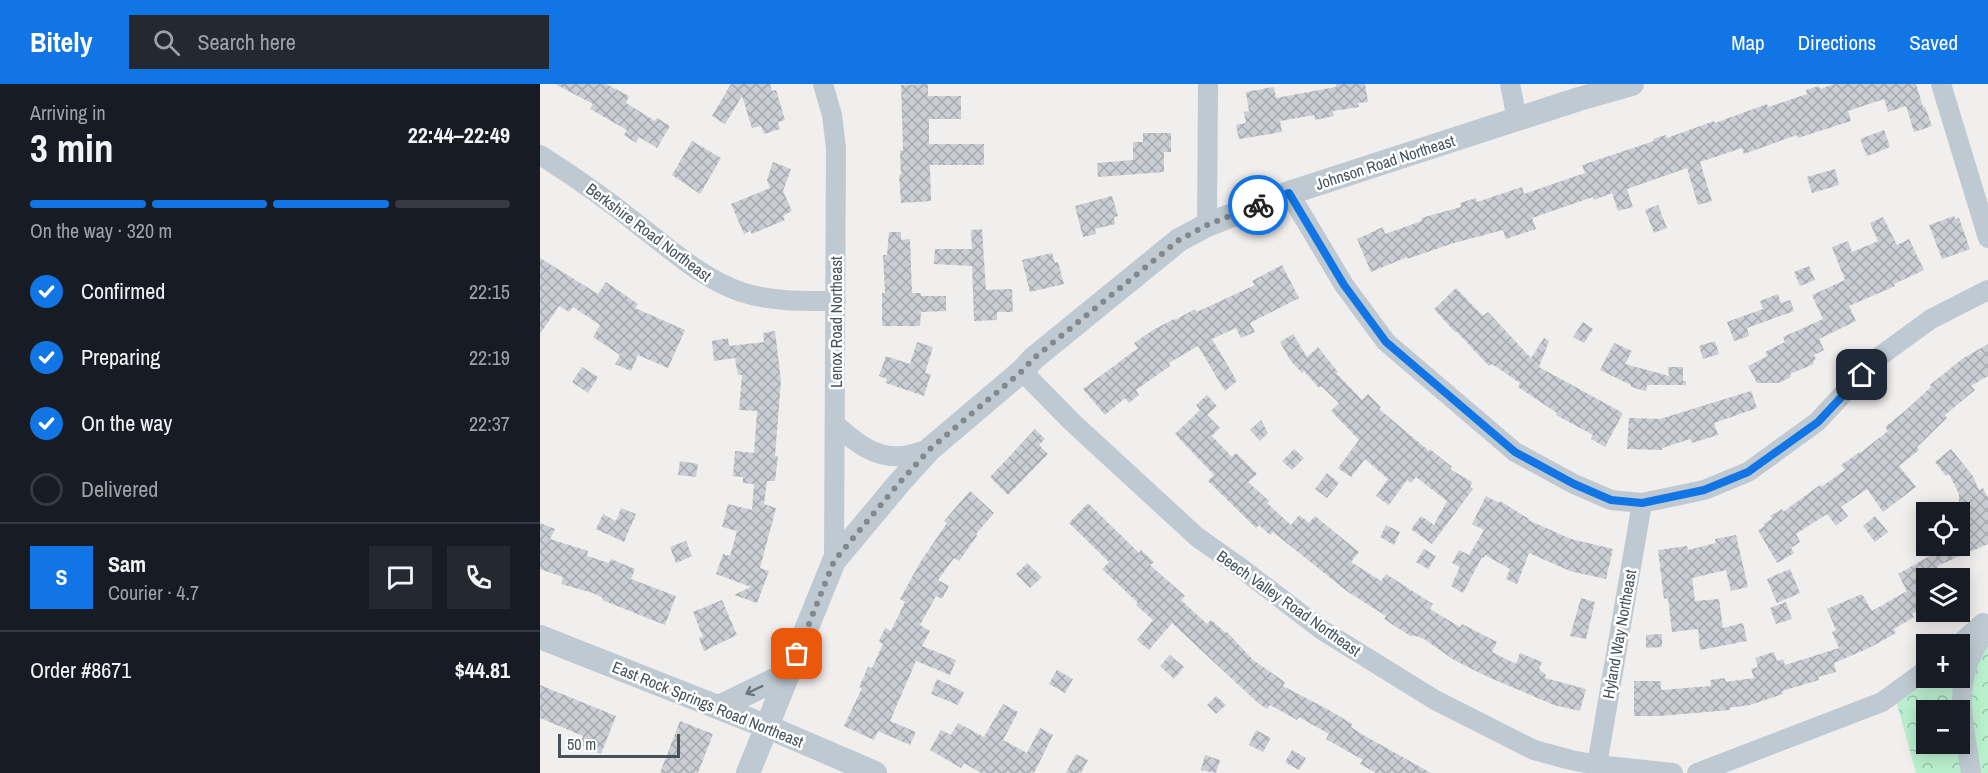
<!DOCTYPE html>
<html lang="en">
<head>
<meta charset="utf-8">
<style>
  :root { --surface:#171b24; --page:#242831; --text:#f1f3f6; --muted:#9ea1a6; --line:#363941; --accent:#1275e6 }
  body { margin:0; font-family:"Archivo Narrow",sans-serif; background:var(--page); color:var(--text); height:100vh; display:flex; flex-direction:column; font-size:22px; white-space:nowrap }
  * { box-sizing:border-box; margin:0 }
  p { font-size:20px; color:var(--muted) }
  .icon { flex:none; width:33px; height:33px; fill:none; stroke:currentColor; stroke-width:2; stroke-linecap:round; stroke-linejoin:round }
  .map { position:relative; flex:1; overflow:hidden }
  .sheet { display:flex; flex-direction:column; background:var(--surface); width:540px }
  .sheet>* { flex:none }
  .controls { position:absolute; left:1376px; top:418px; display:grid; gap:12px }
  .controls a { display:grid; place-items:center; width:54px; height:54px; border-radius:0px; background:var(--surface); box-shadow:0 3px 15px #0003; font-size:30px }
  .scale { position:absolute; left:18px; bottom:15px; width:122px; box-sizing:border-box; padding-left:6px; border:3px solid #45525c; border-top:0; font-size:16px; line-height:21px; white-space:nowrap; color:#45525c; -webkit-text-stroke:4px #fff; paint-order:stroke }
  .pin { position:absolute; display:grid; place-items:center; width:51px; height:51px; color:#fff; margin:-26px; border-radius:12px; box-shadow:0 3px 9px #0006 }
  .courier { position:absolute; display:grid; place-items:center; width:60px; height:60px; margin:-30px; border:4px solid #1275e6; border-radius:50%; background:#fff; color:#222; box-shadow:0 2px 8px #0007 }
  .headline em { font-style:normal; font-weight:700 }
  .headline div { display:flex; flex-direction:column-reverse }
  .headline { display:flex; align-items:center; justify-content:space-between; height:102px; padding:0 30px }
  h1 { font-size:39px; font-weight:700; line-height:45px }
  .bar { display:grid; grid-template-columns:repeat(4,1fr); gap:9px 6px; align-content:center; height:72px; padding:0 30px }
  .bar i { height:8px; border-radius:4px; background:var(--line) }
  .bar .selected { background:var(--accent) }
  .bar p { grid-column:span 4 }
  .line { display:flex; align-items:center; gap:15px; padding:0 30px; border-top:2px solid var(--line) }
  .line div { flex:1 }
  .round { display:grid; place-items:center; flex:none; width:63px; height:63px; border-radius:0px; background:var(--page) }
  ol { padding:0 30px; list-style:none }
  li { display:flex; align-items:center; gap:18px; height:66px }
  li p { margin-inline-start:auto }
  li .icon { padding:6px; border-radius:50%; background:var(--accent); color:#fff; stroke-width:4 }
  li:last-child { color:var(--muted) }
  li i { width:33px; height:33px; border:3px solid var(--line); border-radius:50% }
  header { display:flex; align-items:center; gap:36px; box-sizing:border-box; height:84px; padding:0 30px; background:var(--accent); color:#fff }
  header strong { font-size:28px }
  nav { display:flex; gap:33px; margin-inline-start:auto; font-size:21px }
  .search { width:420px; height:54px; background:var(--page); display:flex; align-items:center; gap:15px; box-sizing:border-box; padding:0 21px; border-radius:0px; color:var(--muted); font-size:22px }
  main { display:flex; flex:1; min-height:0 }
  .map>svg:first-child { display:block }
</style>
</head>
<body>
<header>
<strong>Bitely</strong>
<div class="search"><svg class="icon" aria-label="search" viewBox="0 0 24 24"><circle cx="10" cy="10" r="6"/><path d="M15 15l6 6"/></svg>Search here</div>
<nav><a>Map</a><a>Directions</a><a>Saved</a></nav>
</header>
<main>
<section class="sheet">
<div class="headline"><div><h1>3 min</h1><p>Arriving in</p></div><em>22:44–22:49</em></div>
<div class="bar"><i class="selected"></i><i class="selected"></i><i class="selected"></i><i></i><p>On the way · 320 m</p></div>
<ol>
<li><svg class="icon" aria-label="check" viewBox="0 0 24 24"><path d="M5 12l5 5 9-10"/></svg>Confirmed<p>22:15</p></li>
<li><svg class="icon" aria-label="check" viewBox="0 0 24 24"><path d="M5 12l5 5 9-10"/></svg>Preparing<p>22:19</p></li>
<li><svg class="icon" aria-label="check" viewBox="0 0 24 24"><path d="M5 12l5 5 9-10"/></svg>On the way<p>22:37</p></li>
<li><i></i>Delivered</li>
</ol>
<div class="line" style="height:108px"><b class="round" style="background:var(--accent);color:#fff">S</b><div><b>Sam</b><p>Courier · 4.7</p></div><a class="round"><svg class="icon" aria-label="chat" viewBox="0 0 24 24"><path d="M4 5h16v11H9l-5 4z"/></svg></a><a class="round"><svg class="icon" aria-label="phone" viewBox="0 0 24 24"><path d="M5 4h4l2 5-3 2q2 4 5 5l2-3 5 2v4C11 20 4 13 5 4z"/></svg></a></div>
<div class="line" style="height:78px"><div>Order #8671</div><b>$44.81</b></div>
</section>
<div class="map">
<svg width="1448" height="689" viewBox="0 0 1448 689">
  <defs>
    <pattern id="park-crowns" width="20" height="18" patternUnits="userSpaceOnUse" patternTransform="scale(1.5)"><rect width="20" height="18" fill="#baf0ce"/><path d="M2 6a3 3 0 1 1 6 0M12 15a3 3 0 1 1 6 0" fill="none" stroke="#99c5aa"/></pattern>
    <pattern id="building-cross-hatch" width="8" height="8" patternUnits="userSpaceOnUse" patternTransform="scale(1.5)"><rect width="8" height="8" fill="#cacdd3"/><path d="M0 0l8 8M0 8l8-8" fill="none" stroke="#a6a9ae"/></pattern>
  </defs>
  <rect width="100%" height="100%" fill="#f1eeee"/>
  <!-- park -->
  <path fill="url(#park-crowns)" fill-rule="evenodd" d="M1448 536V689H1376L1357 620 1386 583V594H1419V561H1408ZM1386 627H1419V660H1386Z"/>
  <!-- building -->
  <path fill="url(#building-cross-hatch)" d="M15 0H66L89 12 86 19 115 37 117 34 130 42 117 64 99 53 96 59 84 51 87 46 50 25 53 20Z
    M191 0H230L232 7 236 6 245 36 238 38 240 45 224 50 221 42 212 44 202 12 185 40 172 32Z
    M388 0V12H421V35H389V60H444V81H390L391 117 361 119 359 91H361L360 67 363 66 361 1Z
    M796 0H825L828 18 818 19 819 23 793 27 794 32 775 36 774 31 740 37 742 48 699 55 696 41 706 39 704 28 709 27 706 8 734 3 736 14 796 3Z
    M1294 0H1376L1383 23H1385L1392 42 1374 48 1366 22 1348 28 1344 15 1308 27 1311 37 1258 54 1257 51 1204 70 1202 64 1160 78 1172 117 1158 121 1147 84 1087 105 1093 123 1078 127 1072 109 1054 116 1053 113 992 134 996 145 966 155 963 146 914 159 867 175V173L831 188 817 155 843 143 845 150 882 137 881 134 921 123 920 119 936 114 937 118 982 103 984 110 1045 89 1042 81 1114 57 1113 55 1126 51 1127 54 1174 37 1175 39 1227 20 1228 23 1267 10 1266 6 1279 2 1280 5Z
    M1344 46 1350 63 1327 72 1320 55Z
    M603 49H631V68H624V88L558 93 557 79 593 76V58H603Z
    M152 57 181 74 160 110 132 91Z
    M233 78 251 85 243 107 252 127 243 132 245 136 212 150 210 147 204 150 191 120 230 104 227 96Z
    M1295 85 1299 101 1272 109 1267 93Z
    M572 112 578 132 574 133 575 140 555 145 556 150 543 153 535 122Z
    M1118 121 1127 144 1114 149 1105 126Z
    M1414 132 1415 135 1419 134 1430 165 1402 175 1389 141Z
    M1343 133 1357 161 1369 155 1384 186 1354 200 1355 202 1309 222 1316 237 1279 255 1284 266 1274 271 1276 275 1273 277 1274 280 1250 290 1251 293 1239 299H1217L1208 282 1228 272 1225 268 1245 258 1243 253 1283 235 1272 211 1305 196 1292 163 1308 157 1312 168 1338 157 1330 139Z
    M442 145 446 206 472 205 473 228H457V236L434 237 432 182 394 180 395 165H432L431 146Z
    M349 148H361V156L370 155 372 209H381V212H406V227L381 228 380 242H342V209H345L343 171H347Z
    M512 169 515 179 518 178 524 200 490 208 482 176Z
    M0 174 58 210 66 198 98 220 95 224 145 246 128 284 98 271 91 287 75 280 80 271 53 253 60 241 33 223 29 228 19 222 0 250Z
    M742 181 759 214 710 239 715 248 701 254 696 244 672 255 697 297 685 307 658 262 629 279 630 282 596 306 599 311 589 319 585 314 565 331 543 305 598 264 594 259 613 246 634 235 635 236 655 225 657 228 715 201 712 197Z
    M1269 182 1275 196 1260 202 1254 188Z
    M916 204 943 232 948 228 991 274 1004 254 1009 257 999 283 1083 329 1065 363 1051 355 1053 351 1016 331 1017 329 978 303 980 299 952 280 949 282 916 247 915 248 894 225Z
    M1238 210 1241 219 1250 216 1254 227 1207 244 1209 252 1194 257 1187 238 1223 225 1220 217Z
    M1043 238 1053 245 1044 259 1033 253Z
    M235 247 241 297 235 372H238L235 397H227L224 420 236 424 220 484 229 487 217 519 194 511 211 503 176 490 183 470 190 472 197 447 182 443 188 420 212 426 214 400 203 399V393L193 392 195 367 214 369 217 327 199 326 202 291H198L195 274 174 277 172 257 188 254 189 262 224 258 223 249Z
    M753 250 767 273 778 263 798 288 796 289 822 316 828 310 841 323 839 325 889 367 890 365 912 383 910 385 932 398 930 403 933 405 892 460 871 445 881 432 894 441 907 417 876 393 871 399 867 396 849 421 836 412 848 395 825 375 811 393 798 384 819 356 791 327 799 319 781 302 779 304 764 287 762 289 750 276 740 258Z
    M1175 257 1179 270 1163 275 1159 262Z
    M377 258 393 263 385 289 391 290 384 312 346 299 347 295 339 292 346 272 370 280Z
    M1074 259 1092 267 1085 280 1129 292 1128 283H1143V297H1146V301H1107L1106 307 1091 303V301L1060 286Z
    M1448 260V292L1431 302 1435 306 1405 331 1407 334 1377 363 1379 366 1359 382 1376 403 1343 428 1327 405 1301 423 1308 432 1296 442 1287 430 1256 450 1260 458 1251 464 1254 469 1237 479 1218 446 1225 442 1223 440 1232 435 1230 432 1242 425 1243 428 1280 401 1281 403 1305 386 1301 381 1320 368V369L1348 347 1345 343 1365 327 1391 303 1390 301 1422 275Z
    M42 283 58 293 48 309 32 298Z
    M1211 307 1217 324 1174 339 1178 351 1152 359 1150 355 1122 364V366L1087 365 1089 334 1120 335Z
    M667 311 677 322 667 331 680 344 672 352 692 373 696 369 717 390 708 398 729 417 727 419 751 441 759 431 769 439 775 432 819 468 811 478 841 497 846 490 893 520 890 525 920 543 922 540 957 558 952 568 976 580 980 569 1002 578 999 585 1006 591 1005 594 1046 605 1040 627 1014 621 948 593 914 576 884 555 873 551 872 553 844 535 846 532 808 508 733 448 730 451 719 441 716 444 668 397 674 391 635 350 660 326 656 321Z
    M721 336 728 349 720 357 710 346Z
    M495 345 505 355 499 361 508 370 468 411 450 393Z
    M754 365 764 374 752 386 742 377Z
    M1411 365 1433 392 1439 406 1443 404 1448 414V460L1397 482 1404 495H1386V522L1372 530 1374 533 1354 545 1356 549 1331 563 1294 579 1296 588 1278 593 1279 596 1242 607 1243 610 1210 621 1189 624 1190 626 1119 632H1094V597H1121V606L1171 602 1170 596 1185 594 1186 598 1214 594 1211 585 1218 583 1215 574 1234 568 1237 577 1243 575 1245 581 1299 564 1292 548 1296 546 1287 525 1322 510 1332 527 1367 507 1358 490 1397 468 1395 462H1419V410L1409 390 1406 392 1395 378Z
    M140 377 158 380 156 393 138 391Z
    M787 389 799 399 787 414 775 405Z
    M430 407 454 429 436 450 437 452 419 477 414 474 398 496 409 502 402 515 396 512 380 541 390 547 382 562 416 576 410 591 376 577 350 637 376 648 370 661 338 647 334 656 304 642 322 604 319 603 328 583 332 584 343 560 339 557 345 544 351 547 365 518 360 515 381 477 407 439 404 437Z
    M946 412 959 419 960 417 989 435 988 436 1031 455 1073 465 1066 495 1030 487 989 469 977 500 966 495 970 485 945 471 944 474 942 473 923 509 911 502 920 483 912 479 919 466 929 471 944 446 932 440Z
    M548 419 599 469 601 466 614 478 610 481 645 512 641 516 667 540 671 536 686 549 687 548 713 576 745 598 743 602 789 626 812 640 811 643 825 652 891 689H836L820 680 823 676 786 655 789 650 759 633 757 636 730 621 727 625 718 619 632 539 609 566 597 556 613 536 596 521 598 519 562 485 569 478 529 439Z
    M81 424 96 430 84 458 56 445 63 430 76 437Z
    M1335 432 1348 448 1335 458 1323 442Z
    M0 439 15 445 10 455 48 467 47 472 69 479 71 475 95 485 91 495 136 512 125 541 62 516 63 514 53 509 21 500 23 493 0 485Z
    M846 441 860 448 854 461 840 453Z
    M1196 451 1208 503 1191 507 1186 486 1152 494 1155 517 1179 515 1183 544 1203 539 1207 557 1160 566 1158 545 1132 548 1128 514 1124 515 1118 466 1147 462 1148 466 1176 459 1175 455Z
    M146 457 152 472 136 479 130 463Z
    M884 465 896 472 888 485 876 478Z
    M487 479 502 493 490 504 476 490Z
    M1250 485 1260 509 1237 519 1227 495Z
    M1041 514 1055 518 1046 555 1030 552Z
    M182 516 197 551 164 567 159 554 163 553 153 528Z
    M1246 518 1252 535 1236 540 1230 524Z
    M1122 550V563L1106 564V551Z
    M630 571 644 583 634 595 620 582Z
    M517 586 533 595 525 609 509 600Z
    M397 595 424 608 418 621 391 610Z
    M0 601 76 632 61 670 39 661 43 652 0 634Z
    M676 612 686 621 676 630 667 621Z
    M463 620 478 628 463 656 487 669 500 644 513 651 494 689H441L424 679 421 684 390 666 401 646 411 651 418 639 444 653Z
    M140 637 173 650 158 689H120Z
    M716 646 731 654 723 668 709 661Z
    M752 666 766 674 759 686 745 678Z
    M536 670 548 676 541 689H526Z
    M665 671 680 676 676 689 661 686Z"/>
  <g fill="none" stroke-linecap="round" stroke-linejoin="round">
    <!-- minor -->
    <path stroke="#bec9d1" stroke-width="20" d="M283 0 292 31 296 64 294 477
      M970 0 977 35
      M1401 0 1448 154
      M0 71C35 93 69 117 101 143 133 167 161 194 201 208 232 218 264 217 296 217
      M749 109 804 201 846 258 975 368 1034 400 1071 416 1102 419 1164 406 1208 388 1277 338 1336 275 1391 235 1448 206
      M667 141 668 0
      M482 287 532 338 657 453 701 484 782 546 895 616 994 666 1031 676 1057 681 1133 689
      M296 341C315 358 335 375 363 372 372 371 382 367 390 365
      M1418 561 1443 539
      M1057 681 1102 419
      M1157 689 1342 618 1386 586
      M1431 689C1427 659 1418 625 1424 594 1427 575 1438 559 1448 543"/>
    <!-- tertiary -->
    <path stroke="#bec9d1" stroke-width="24" d="M0 553 228 643 335 689
      M179 623 249 589
      M208 689 294 477 360 398 390 365 482 287 494 274 639 156 667 141 749 109 1039 15 1092 0"/>
  </g>
  <!-- one-way arrows -->
  <defs><path id="oneway-shaft" d="M-6 0H5M1.5-3L5.5 0L1.5 3" fill="none" stroke-width="1.6" stroke-linecap="round" stroke-linejoin="round" transform="scale(1.5)"/></defs>
  <use stroke="#69767f" href="#oneway-shaft" transform="translate(214 606) rotate(154)"/>
  <g fill="none" stroke-linecap="round" stroke-linejoin="round">
    <!-- done -->
    <path stroke="#81898f" stroke-width="6" stroke-dasharray="0 10.8" d="M257 570 294 477 360 398 390 365 482 287 494 274 639 156 667 141 718 121"/>
    <!-- route -->
    <path stroke="#1275e6" stroke-width="8" d="M718 121 749 109 804 201 846 258 975 368 1034 400 1071 416 1102 419 1164 406 1208 388 1278 338 1322 291"/>
  </g>
  <g text-anchor="middle" dominant-baseline="central" stroke-width="5" stroke-linejoin="round" paint-order="stroke">
    <!-- street labels -->
    <g font-size="16" fill="#45525c" stroke="#fff">
      <text transform="translate(845 78) rotate(-18)">Johnson Road Northeast</text>
      <text transform="translate(109 148) rotate(37)">Berkshire Road Northeast</text>
      <text transform="translate(296 238) rotate(-90)">Lenox Road Northeast</text>
      <text transform="translate(749 519) rotate(35)">Beech Valley Road Northeast</text>
      <text transform="translate(1079 550) rotate(-80)">Hyland Way Northeast</text>
      <text transform="translate(168 620) rotate(22)">East Rock Springs Road Northeast</text>
    </g>
  </g>
</svg>
<div class="controls">
<a><svg class="icon" aria-label="locate" viewBox="0 0 24 24"><circle cx="12" cy="12" r="6"/><path d="M12 2v4M12 18v4M2 12h4M18 12h4"/></svg></a>
<a><svg class="icon" aria-label="layers" viewBox="0 0 24 24"><path d="M12 4l9 5-9 5-9-5zM3 14l9 5 9-5"/></svg></a>
<a>+</a>
<a>−</a>
</div>
<div class="scale">50 m</div>
<div class="pin" style="left:257px;top:570px;background:#ea580c"><svg class="icon" aria-label="bag" viewBox="0 0 24 24"><path d="M5 8h14l-1 12H6zM9 8a3 3 0 0 1 6 0"/></svg></div>
<div class="pin" style="left:1322px;top:291px;background:#1f2937"><svg class="icon" aria-label="home" viewBox="0 0 24 24"><path d="M3 11l9-7 9 7M6 9v11h12V9"/></svg></div>
<div class="courier" style="left:718px;top:121px"><svg class="icon" aria-label="bike" viewBox="0 0 24 24"><circle cx="6" cy="16" r="4"/><circle cx="18" cy="16" r="4"/><path d="M6 16l4-8h5l3 8M10 8l3 8H6M13 5h3"/></svg></div>
</div>
</main>
</body>
</html>
